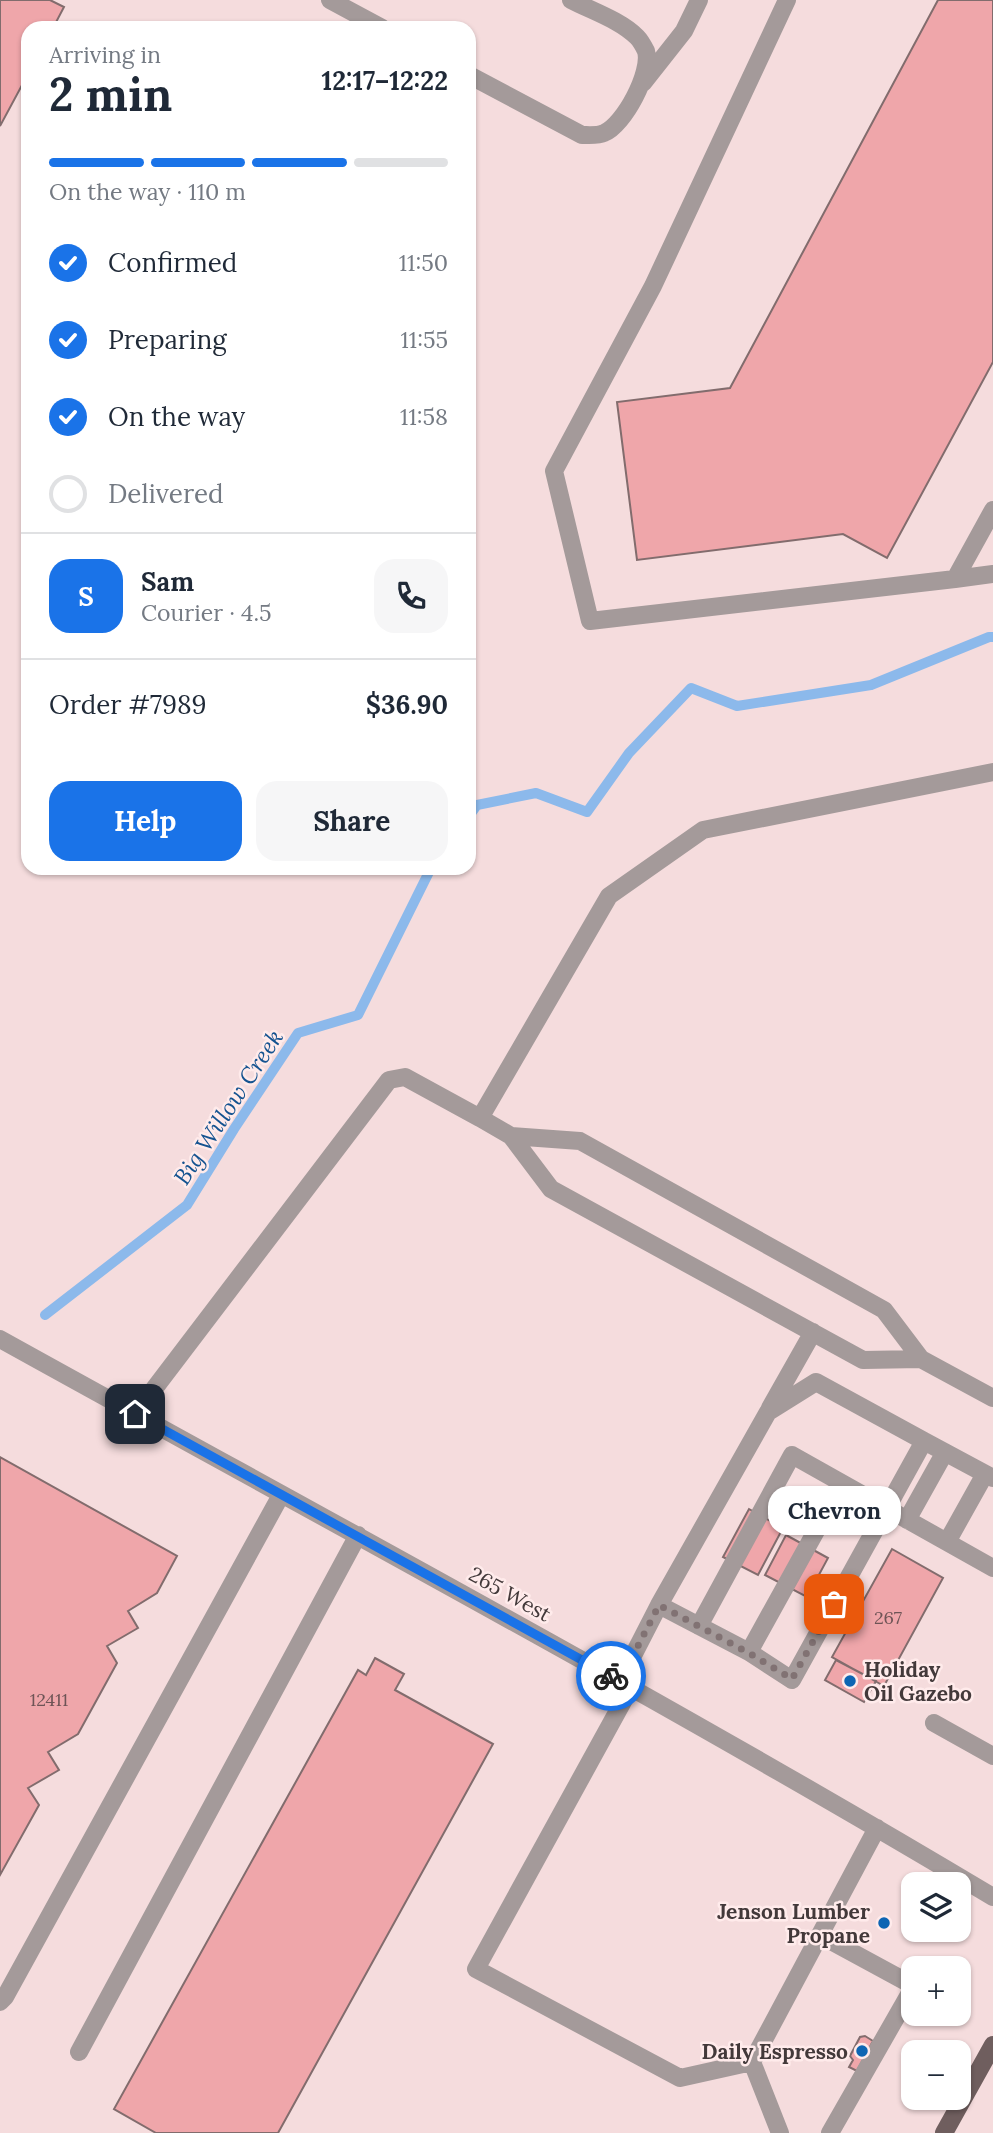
<!DOCTYPE html>
<html lang="en">
<head>
<meta charset="utf-8">
<style>
  :root { --surface:#fff; --page:#f6f6f7; --text:#1f2937; --muted:#747a83; --line:#e0e1e3; --accent:#1a73e8 }
  body { margin:0; font-family:Lora,serif; background:var(--page); color:var(--text); height:100vh; display:flex; flex-direction:column; font-size:26px; white-space:nowrap }
  * { box-sizing:border-box; margin:0 }
  p { font-size:23px; color:var(--muted) }
  .icon { flex:none; width:38px; height:38px; fill:none; stroke:currentColor; stroke-width:2; stroke-linecap:round; stroke-linejoin:round }
  .map { position:relative; flex:1; overflow:hidden }
  .sheet { position:absolute; left:21px; top:21px; width:455px; height:854px; display:flex; flex-direction:column; background:var(--surface); border-radius:21px; box-shadow:0 2px 5px #0004 }
  .sheet>* { flex:none }
  .tools { position:absolute; left:901px; top:1872px; display:grid; gap:14px }
  .tools a { display:grid; place-items:center; width:70px; height:70px; border-radius:14px; background:var(--surface); box-shadow:0 2px 5px #0004; font-size:35px }
  .pin { position:absolute; display:grid; place-items:center; width:60px; height:60px; color:#fff; margin:-30px; border-radius:14px; box-shadow:0 4px 10px #0006 }
  .courier { position:absolute; display:grid; place-items:center; width:70px; height:70px; margin:-35px; border:5px solid #1a73e8; border-radius:50%; background:#fff; color:#222; box-shadow:0 2px 9px #0007 }
  .bubble { position:absolute; height:49px; border-radius:21px; background:var(--surface); box-shadow:0 2px 5px #0004; font-size:23px; font-weight:700; line-height:49px; text-align:center }
  .head em { font-style:normal; font-weight:700 }
  .head div { display:flex; flex-direction:column-reverse }
  .head { display:flex; align-items:center; justify-content:space-between; height:119px; padding:0 28px }
  h1 { font-size:46px; font-weight:700; line-height:52px }
  .bar { display:grid; grid-template-columns:repeat(4,1fr); gap:10px 7px; align-content:center; height:84px; padding:0 28px }
  .bar i { height:9px; border-radius:5px; background:var(--line) }
  .bar .current { background:var(--accent) }
  .bar p { grid-column:span 4 }
  .line { display:flex; align-items:center; gap:18px; padding:0 28px; border-top:2px solid var(--line) }
  .line div { flex:1 }
  .round { display:grid; place-items:center; flex:none; width:74px; height:74px; border-radius:21px; background:var(--page) }
  ol { padding:0 28px; list-style:none }
  li { display:flex; align-items:center; gap:21px; height:77px }
  li p { margin-inline-start:auto }
  li .icon { padding:7px; border-radius:50%; background:var(--accent); color:#fff; stroke-width:4 }
  li:last-child { color:var(--muted) }
  li i { width:38px; height:38px; border:4px solid var(--line); border-radius:50% }
  .button { display:flex; gap:14px; margin-top:auto; padding:14px 28px }
  .button a { flex:1; height:80px; border-radius:21px; background:var(--accent); color:#fff; font-size:28px; font-weight:700; line-height:80px; text-align:center }
  .button a+a { background:var(--page); color:var(--text) }
  .map>svg:first-child { display:block }
</style>
</head>
<body>
<div class="map">
<svg width="993" height="2133" viewBox="0 0 993 2133">
  <rect width="100%" height="100%" fill="#f5dcdd"/>
  <g fill="none" stroke-linecap="round" stroke-linejoin="round">
    <!-- stream -->
    <path stroke="#8cb9eb" stroke-width="10" d="M469 816 477 805 536 793 587 812 629 753 691 688 737 706 871 685 989 637H993
      M45 1315 187 1205 234 1129 298 1033 358 1015 431 868"/>
  </g>
  <!-- building -->
  <path fill="#efa6aa" stroke="#826c6d" stroke-width="2" d="M0 0H50L64 7 53 28H28V74L0 126Z
    M938 0H993V362L887 558 843 534 637 560 617 402 730 388Z
    M0 1457 177 1556 157 1593 128 1611 138 1628 107 1646 117 1663 78 1734 48 1752 59 1770 28 1788 39 1805 0 1875Z
    M749 1509 783 1528 758 1575 723 1557Z
    M786 1535 828 1558 807 1597 765 1575Z
    M892 1549 943 1578 884 1686 832 1657Z
    M375 1658 404 1674 395 1690 493 1744 278 2133H156L114 2109 358 1670 366 1675Z
    M836 1660 876 1681 864 1702 825 1680Z
    M865 2036 873 2041 857 2071 849 2067 853 2060 850 2056 860 2037Z"/>
  <g fill="none" stroke-linecap="round" stroke-linejoin="round">
    <!-- minor -->
    <path stroke="#a49a9a" stroke-width="18" d="M330 0 382 28
      M787 0 653 286 554 471 590 621 955 579 993 510
      M469 75 582 135C589 135 598 136 604 133 624 125 652 72 646 51 644 47 640 40 637 37 620 20 592 11 571 0
      M643 83 684 31 699 0
      M955 579 993 574
      M480 1118 511 1136 580 1141 884 1310 921 1359 993 1398
      M511 1136 551 1189 863 1360 921 1359
      M0 1339C332 1523 667 1702 993 1897
      M770 1408 813 1332
      M135 1414 389 1080 405 1077 480 1118 609 896 703 830 993 772
      M924 1441 993 1478
      M907 1520 945 1452
      M947 1542 985 1474
      M699 1626 792 1455 993 1568
      M749 1652 842 1484
      M620 1681 659 1605 768 1412 816 1382 924 1441 792 1680 749 1652 659 1605
      M631 1687 476 1969 680 2078 752 2062 877 1828
      M934 1723 993 1756
      M820 1935 914 1986
      M0 2002 5 1997 281 1495
      M79 2052 358 1535
      M752 2062 780 2133
      M830 2133 914 1986"/>
    <!-- major -->
    <path stroke="#6f5e5e" stroke-width="18" d="M944 2133 993 2045"/>
  </g>
  <g fill="none" stroke-linecap="round" stroke-linejoin="round">
    <!-- done -->
    <path stroke="#817273" stroke-width="7" stroke-dasharray="0 12.6" d="M611 1676 620 1681 659 1605 749 1653 792 1679 834 1604"/>
    <!-- route -->
    <path stroke="#1a73e8" stroke-width="9" d="M135 1414 611 1676"/>
  </g>
  <!-- markers -->
  <g fill="#0e65b3" stroke="#ffebeb" stroke-width="2.5">
    <circle cx="850" cy="1681" r="7"/>
    <circle cx="884" cy="1923" r="7"/>
    <circle cx="862" cy="2051" r="7"/>
  </g>
  <g text-anchor="middle" dominant-baseline="central" stroke-width="5" stroke-linejoin="round" paint-order="stroke">
    <!-- number labels -->
    <g font-size="18" fill="#6e5456">
      <text x="888" y="1617">267</text>
      <text x="49" y="1699">12411</text>
    </g>
    <!-- street labels -->
    <g font-size="21" fill="#43393a" stroke="#ffebeb">
      <text transform="translate(510 1594) rotate(29)">265 West</text>
    </g>
    <!-- poi labels -->
    <g font-size="21" font-weight="bold" fill="#43393a" stroke="#ffebeb" text-anchor="end">
      <text x="864" y="1669" text-anchor="start">Holiday<tspan x="864" dy="24">Oil Gazebo</tspan></text>
      <text x="870" y="1911">Jenson Lumber<tspan x="870" dy="24">Propane</tspan></text>
      <text x="848" y="2051">Daily Espresso</text>
    </g>
    <!-- water labels -->
    <g font-size="23" font-style="italic" fill="#155390" stroke="#ffebeb">
      <text transform="translate(228 1107) rotate(-57)">Big Willow Creek</text>
    </g>
  </g>
</svg>
<div class="tools">
<a><svg class="icon" aria-label="layers" viewBox="0 0 24 24"><path d="M12 4l9 5-9 5-9-5zM3 14l9 5 9-5"/></svg></a>
<a>+</a>
<a>−</a>
</div>
<div class="pin" style="left:834px;top:1604px;background:#ea580c"><svg class="icon" aria-label="bag" viewBox="0 0 24 24"><path d="M5 8h14l-1 12H6zM9 8a3 3 0 0 1 6 0"/></svg></div>
<div class="pin" style="left:135px;top:1414px;background:#1f2937"><svg class="icon" aria-label="home" viewBox="0 0 24 24"><path d="M3 11l9-7 9 7M6 9v11h12V9"/></svg></div>
<div class="courier" style="left:611px;top:1676px"><svg class="icon" aria-label="bike" viewBox="0 0 24 24"><circle cx="6" cy="16" r="4"/><circle cx="18" cy="16" r="4"/><path d="M6 16l4-8h5l3 8M10 8l3 8H6M13 5h3"/></svg></div>
<div class="bubble" style="left:768px;top:1486px;width:133px">Chevron</div>
<section class="sheet">
<div class="head"><div><h1>2 min</h1><p>Arriving in</p></div><em>12:17–12:22</em></div>
<div class="bar"><i class="current"></i><i class="current"></i><i class="current"></i><i></i><p>On the way · 110 m</p></div>
<ol>
<li><svg class="icon" aria-label="check" viewBox="0 0 24 24"><path d="M5 12l5 5 9-10"/></svg>Confirmed<p>11:50</p></li>
<li><svg class="icon" aria-label="check" viewBox="0 0 24 24"><path d="M5 12l5 5 9-10"/></svg>Preparing<p>11:55</p></li>
<li><svg class="icon" aria-label="check" viewBox="0 0 24 24"><path d="M5 12l5 5 9-10"/></svg>On the way<p>11:58</p></li>
<li><i></i>Delivered</li>
</ol>
<div class="line" style="height:126px"><b class="round" style="background:var(--accent);color:#fff">S</b><div><b>Sam</b><p>Courier · 4.5</p></div><a class="round"><svg class="icon" aria-label="phone" viewBox="0 0 24 24"><path d="M5 4h4l2 5-3 2q2 4 5 5l2-3 5 2v4C11 20 4 13 5 4z"/></svg></a></div>
<div class="line" style="height:91px"><div>Order #7989</div><b>$36.90</b></div>
<div class="button"><a>Help</a><a>Share</a></div>
</section>
</div>
</body>
</html>
